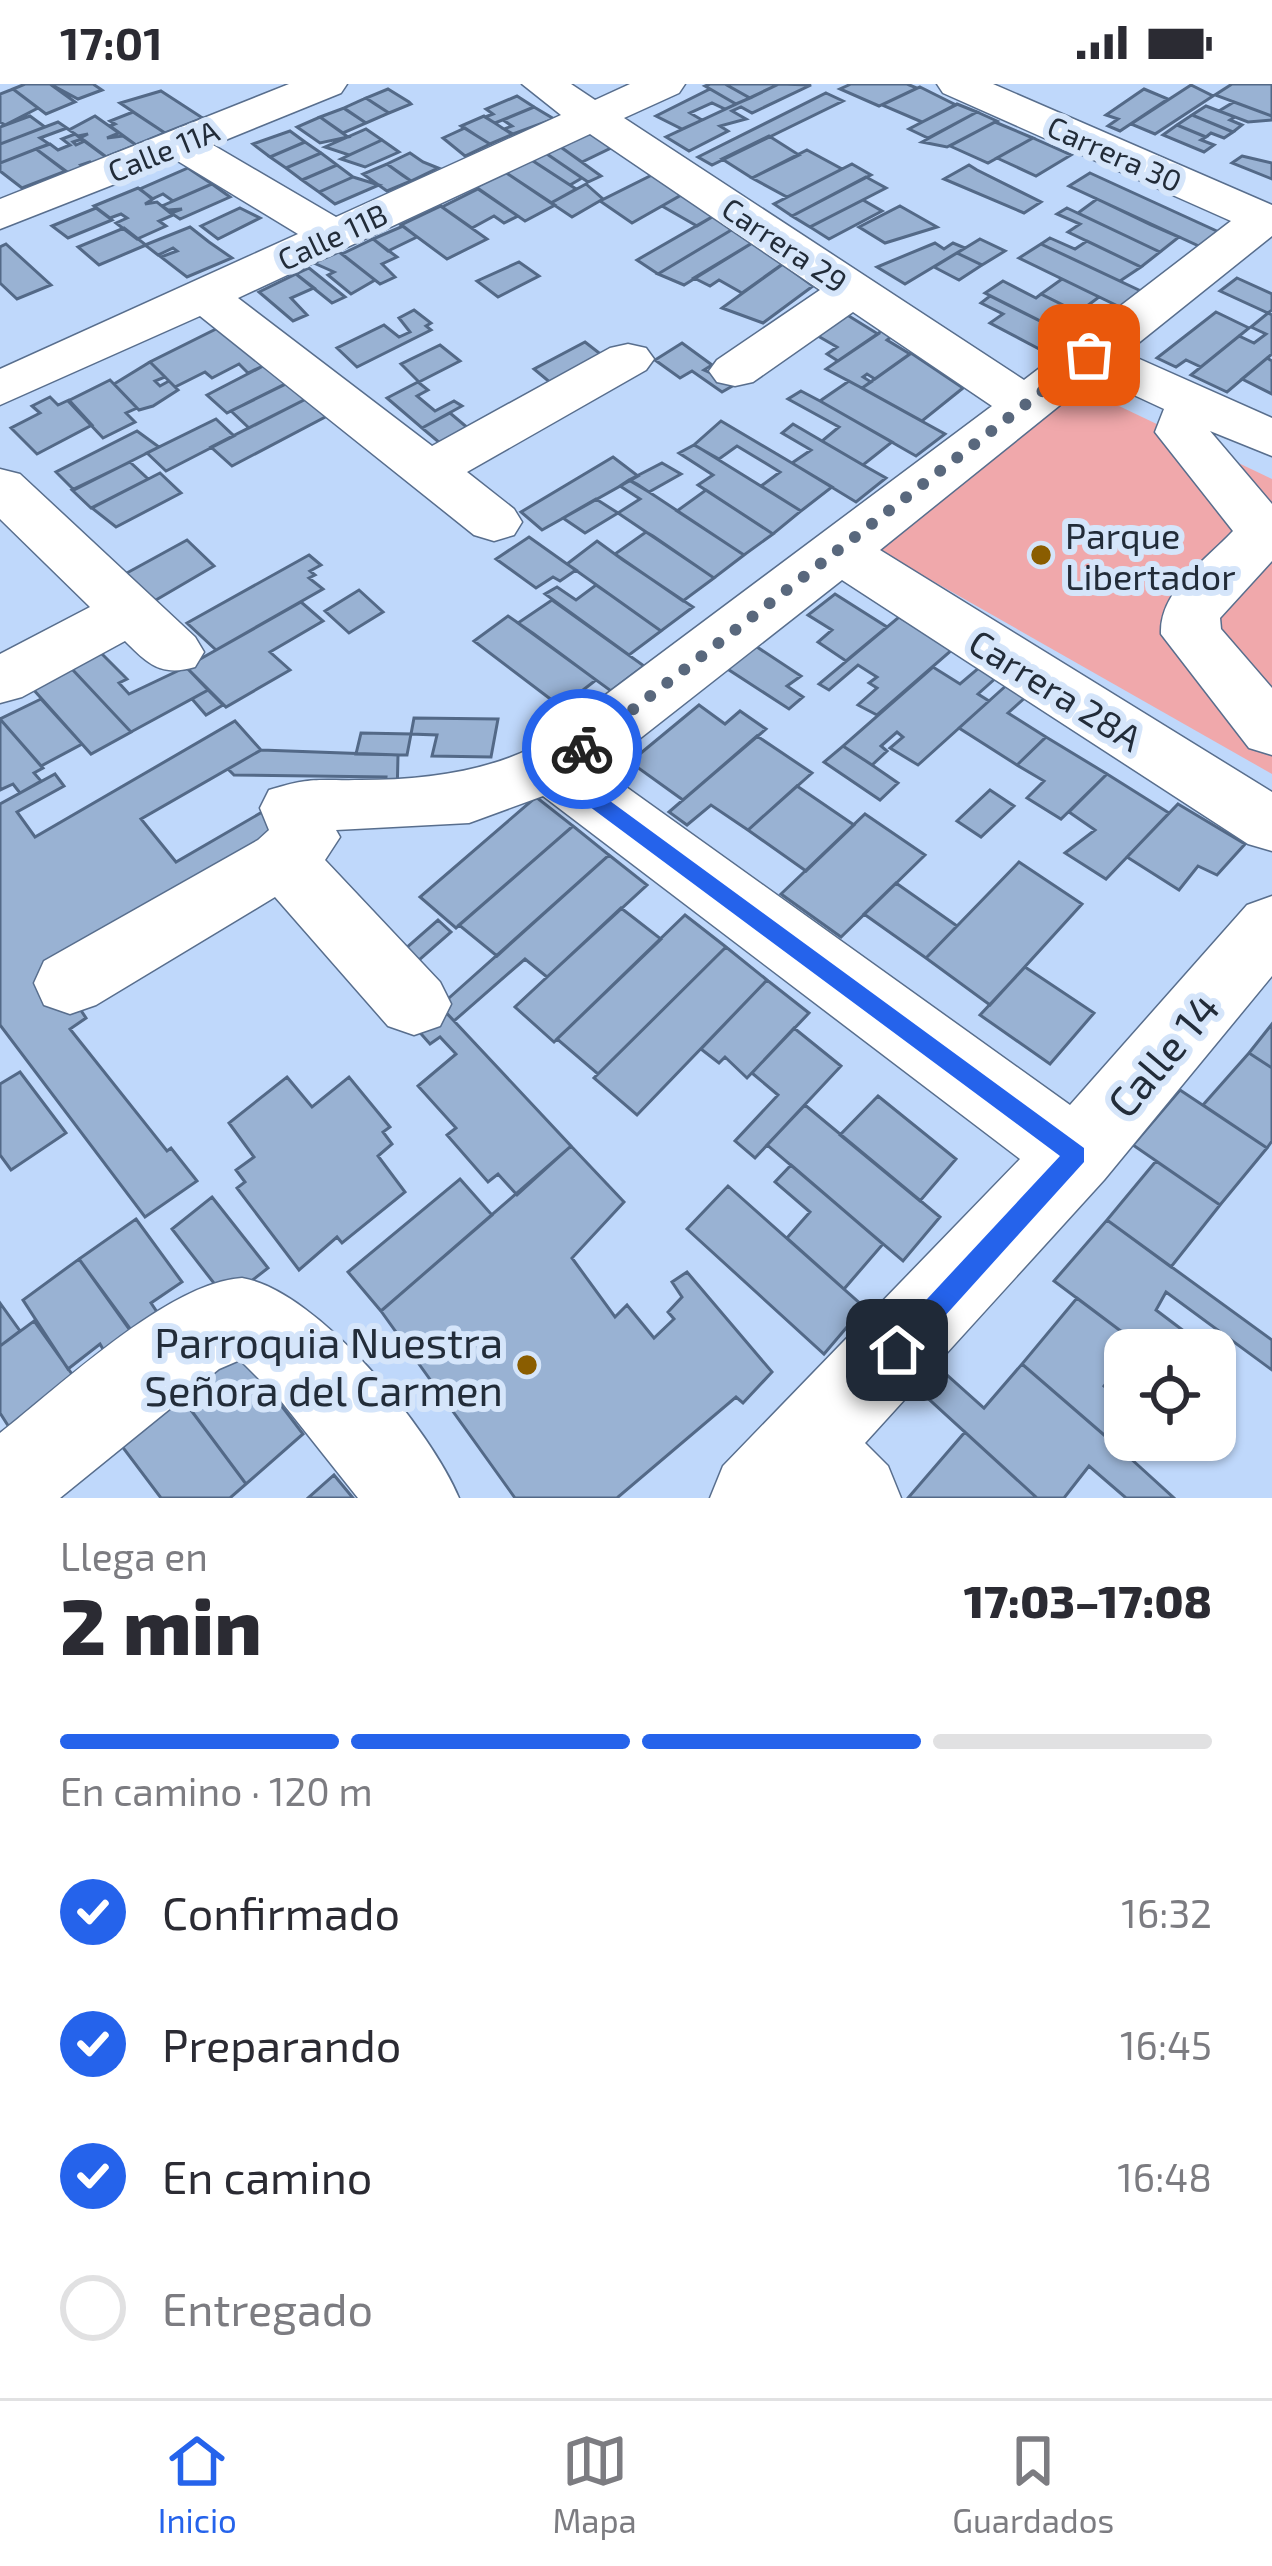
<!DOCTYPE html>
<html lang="es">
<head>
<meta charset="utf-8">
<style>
  :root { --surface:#fff; --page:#f7f7f7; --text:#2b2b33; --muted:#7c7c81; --line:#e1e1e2; --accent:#2563eb }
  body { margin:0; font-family:"Exo 2",sans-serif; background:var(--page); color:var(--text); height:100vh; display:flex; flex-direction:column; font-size:45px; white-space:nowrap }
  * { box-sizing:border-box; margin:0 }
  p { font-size:39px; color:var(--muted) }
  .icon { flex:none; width:66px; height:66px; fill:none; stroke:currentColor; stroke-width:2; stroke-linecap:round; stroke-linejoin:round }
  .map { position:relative; height:1414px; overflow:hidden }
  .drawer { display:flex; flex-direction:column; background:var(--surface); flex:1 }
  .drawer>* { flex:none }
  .controls { position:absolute; left:1104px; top:1245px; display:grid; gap:24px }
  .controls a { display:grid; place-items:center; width:132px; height:132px; border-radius:24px; background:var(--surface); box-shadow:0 3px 9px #0004; font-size:60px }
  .pin { position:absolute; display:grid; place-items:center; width:102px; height:102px; color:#fff; margin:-51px; border-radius:24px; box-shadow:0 6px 18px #0006 }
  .courier { position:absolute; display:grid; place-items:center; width:120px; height:120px; margin:-60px; border:9px solid #2563eb; border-radius:50%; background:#fff; color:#222; box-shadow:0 3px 15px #0007 }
  .headline em { font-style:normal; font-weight:800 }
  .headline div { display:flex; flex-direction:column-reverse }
  .headline { display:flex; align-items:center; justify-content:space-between; height:204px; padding:0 60px }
  h1 { font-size:78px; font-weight:800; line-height:90px }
  .bar { display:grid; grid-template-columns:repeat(4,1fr); gap:18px 12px; align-content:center; height:144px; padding:0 60px }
  .bar i { height:15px; border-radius:9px; background:var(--line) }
  .bar .selected { background:var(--accent) }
  .bar p { grid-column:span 4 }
  ol { padding:0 60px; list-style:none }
  li { display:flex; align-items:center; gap:36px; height:132px }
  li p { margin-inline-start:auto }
  li .icon { padding:12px; border-radius:50%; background:var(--accent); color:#fff; stroke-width:4 }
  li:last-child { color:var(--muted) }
  li i { width:66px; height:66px; border:6px solid var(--line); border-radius:50% }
  .status { display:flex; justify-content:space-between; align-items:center; height:84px; padding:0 60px; background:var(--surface); direction:ltr }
  .status svg { height:33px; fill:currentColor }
  .dock { display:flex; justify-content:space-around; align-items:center; height:168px; border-top:3px solid var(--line); background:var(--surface); font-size:33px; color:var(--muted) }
  .dock a { display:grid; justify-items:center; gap:6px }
  .dock .selected { color:var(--accent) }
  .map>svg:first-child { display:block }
</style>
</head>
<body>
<div class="status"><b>17:01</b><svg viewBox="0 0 49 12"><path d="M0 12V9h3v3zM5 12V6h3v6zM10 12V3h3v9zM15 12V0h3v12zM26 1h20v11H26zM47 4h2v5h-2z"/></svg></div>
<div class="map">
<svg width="1272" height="1414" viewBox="0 0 1272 1414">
  <rect width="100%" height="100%" fill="#bfd8fb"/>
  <!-- green -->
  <path fill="#f0a8ab" d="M1075 301 1272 395V690L878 466Z"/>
  <!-- building -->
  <path fill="#99b2d3" stroke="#536987" stroke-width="3" d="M25 0H50L75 18 46 30 13 5Z
    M50 0H93L102 6 78 15Z
    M710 0H725L750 14 736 20 705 2Z
    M725 0H779L750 14Z
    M779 0 811 1 752 29 741 23 732 27 746 35 720 42 728 47 689 67 666 53Z
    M851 0H907L917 4 879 22 840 5Z
    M1232 0H1272V32L1215 11Z
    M1191 1 1213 12 1155 50 1131 40Z
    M920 3 956 21 922 38 882 21Z
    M13 5 38 24 5 41 0 38V10Z
    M388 5 409 18 411 20 389 29 366 14Z
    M710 5 736 20 725 25 712 19 690 29 702 36 682 45 656 32Z
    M1144 5 1168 15 1120 47 1108 42 1118 35 1106 31Z
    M161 7 201 33 203 34 165 49 120 19Z
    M826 9 843 17 712 81 698 73Z
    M517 12 534 23 495 39 485 33 493 30 486 25Z
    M366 14 375 20 389 29 366 39 344 24Z
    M1234 18 1272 32V36L1248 38 1219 27Z
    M957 20 977 28 928 54 909 45Z
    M1206 22 1235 33 1230 36 1242 41 1233 48 1192 31Z
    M534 23 554 35 513 50 504 45 512 42 503 36Z
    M344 24 345 25 366 39 343 49 320 33Z
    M133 28 165 49 136 61 110 42 115 40 110 37Z
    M977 28 997 37 947 63 922 58Z
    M1192 31 1194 32 1233 48 1224 54 1211 49 1206 53 1177 41Z
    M30 32 45 43 0 60V43Z
    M95 32 119 49 107 54 123 52 136 61 106 73 80 54 88 50 78 52 69 46Z
    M484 32 510 49 513 50 490 60 461 42Z
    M320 33 348 53 320 59 297 43Z
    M58 38 67 44 40 54 49 60 0 79V60Z
    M995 38 1033 54 988 79 950 62Z
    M603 40 615 62 582 78 559 62Z
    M1177 41 1206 53 1201 56 1214 61 1204 68 1163 51Z
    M465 44 477 52 490 60 465 72 443 54Z
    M366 45 382 56 349 71 325 63Z
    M290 47 305 58 270 73 253 60Z
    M75 50 82 55 73 58 76 61 85 57 113 78 97 83 90 78 81 81 89 87 73 93 36 65 50 60 58 66 70 61 62 55Z
    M769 52 799 71 752 94 722 75Z
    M1033 54 1071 71 1036 92 997 74Z
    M382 56 399 68 365 83 341 75Z
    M305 58 321 69 286 84 270 73Z
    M558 61 601 92 588 98 544 68Z
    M36 65 66 87 22 104 0 87V79Z
    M807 66 842 85 787 113 752 94Z
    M544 68 582 94 570 101 530 75Z
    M321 69 337 81 302 96 286 84Z
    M410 69 423 78 438 84 411 97 387 80Z
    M1242 72 1272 79V95L1232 79Z
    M530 75 576 105 551 119 505 88Z
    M387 80 402 91 411 97 387 107 363 90Z
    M852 80 871 91 792 132 774 120Z
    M337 81 353 93 319 108 302 96Z
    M969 81 977 86 1041 118 1024 129 944 95Z
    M188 84 212 100 173 117 163 110 152 115 140 105Z
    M505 88 555 121 525 137 476 103Z
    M656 89 683 110 632 139 600 117Z
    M1090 89 1221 149 1201 163 1069 102Z
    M353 93 379 101 335 120 319 108Z
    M866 93 886 104 810 143 792 132Z
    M212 100 230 113 180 135 171 129 182 125 168 126 162 122Z
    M586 100 603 115 572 133 551 119Z
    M138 104 153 115 145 120 157 118 173 131 159 137 166 142 137 155 116 139 127 134 121 130 110 134 94 122Z
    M478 105 518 132 504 139 494 132 472 144 442 123Z
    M683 110 717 130 697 142 662 122Z
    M1097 115 1151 141 1179 153 1160 168 1078 129Z
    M863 116 882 127 829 155 810 143Z
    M441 122 442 123 487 155 447 175 401 141Z
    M900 122 937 143 885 159 859 143Z
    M96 124 112 136 68 154 52 142Z
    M240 124 260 134 218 155 201 142Z
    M1067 124 1088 134 1160 168 1141 183 1068 148 1080 140 1057 130Z
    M724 126 743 139 658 190 637 176Z
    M743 139 762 153 684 201 658 190Z
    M403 142 417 153 388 167 373 155Z
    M190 143 209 158 232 174 187 193 161 173 177 167 173 164 158 171 145 161Z
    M124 144 146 161 99 181 78 163Z
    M762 153 791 174 742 209 719 196 710 202 694 194Z
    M1050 154 1075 165 1087 157 1141 183 1120 197 1041 160Z
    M373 155 397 173 382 180 395 193 380 200 342 170Z
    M980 155 1005 167 982 181 957 169Z
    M935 159 944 165 953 159 965 164 905 200 877 183Z
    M6 160 51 201 17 215 0 199V163Z
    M1041 160 1143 208 1122 224 1019 174Z
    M339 168 343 171 375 196 351 210 328 191 334 188 314 179Z
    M957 169 982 181 959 196 934 183Z
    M519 178 539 192 498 213 477 197Z
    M783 180 813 202 763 239 722 224Z
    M309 184 345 213 332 219 296 190Z
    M296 190 314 204 291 214 307 231 293 237 259 208Z
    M1237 194 1272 210V226L1268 229 1220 207Z
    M1062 195 1099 213 1087 222 1110 233 1101 240 1041 210Z
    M1003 197 1036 214 1041 210 1101 240 1080 257 985 209Z
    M990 212 1066 250 1043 267 990 239 1003 230 981 219Z
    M414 226 431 239 426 242 431 246 357 283 337 264 384 241 399 253 410 248 399 234Z
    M1216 228 1249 244 1201 283 1186 276 1176 283 1157 274Z
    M844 229 878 250 838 277 827 270 837 263 818 252Z
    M1268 229 1272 231V270L1227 308 1191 291 1239 252 1254 259 1266 250 1251 243Z
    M218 244 263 282 248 289 239 280 212 294 205 288 175 303 150 278Z
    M883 246 892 252 887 256 910 270 875 295 867 290 863 293 871 298 862 304 826 285Z
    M585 258 603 272 552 300 534 285Z
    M682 259 712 281 704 286 736 300 722 308 692 287 680 294 655 276Z
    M440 261 460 277 419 298 401 280Z
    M911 269 963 304 922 337 862 304Z
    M1267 274 1272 277V310L1242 295Z
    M150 278 165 293 155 297 160 302 169 297 178 306 153 322 139 326 114 300Z
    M265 281 289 298 227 329 207 311Z
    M110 296 137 324 126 329 135 338 103 354 68 317Z
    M849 297 896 323 945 350 916 372 820 317Z
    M418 298 428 306 417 312 435 327 454 317 462 322 422 344 387 314Z
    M288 299 306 315 249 344 231 327Z
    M801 307 820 317 892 358 863 381 822 357 839 343 788 315Z
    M50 313 58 321 69 316 92 341 37 370 11 344 40 329 32 322Z
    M308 314 329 331 232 382 211 363Z
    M450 329 469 345 441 360 422 344Z
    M216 335 234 352 166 387 147 369Z
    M721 337 792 379 832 403 801 427 761 402 780 388 737 362 719 375 694 361Z
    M793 340 863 381 886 394 856 418 792 379 811 366 782 349Z
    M137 347 159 363 74 406 56 388Z
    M694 361 698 363 801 427 773 450 698 401 713 391 679 369Z
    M613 373 638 392 542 446 521 428Z
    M130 378 148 395 91 424 72 406Z
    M662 379 681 390 649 408 629 396Z
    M160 389 181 409 116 443 92 424Z
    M629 396 637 400 744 471 714 494 618 429 640 415 620 402Z
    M706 406 715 412 773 450 744 471 677 427Z
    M596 415 618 429 585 449 563 434Z
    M646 448 653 452 714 494 683 517 615 470Z
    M529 453 567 480 576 486 560 497 553 493 536 504 496 475Z
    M187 456 214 482 144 523 125 490Z
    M597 457 623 476 693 523 661 547 567 480Z
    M309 471 321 481 310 487 315 491 309 494 323 505 216 566 187 539Z
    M596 501 609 510 661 547 629 571 545 510 557 503 576 516Z
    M359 506 383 528 349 549 325 527Z
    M835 510 887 543 846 577 818 558 832 546 808 531Z
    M552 516 644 582 611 607 518 539Z
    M301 518 323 537 270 568 290 586 226 623 186 583Z
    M508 532 534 550 596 596 561 623 474 557Z
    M899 533 953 565 877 631 858 621 877 604 869 599 877 593 858 581 829 606 819 600Z
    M751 559 801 592 787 602 803 613 789 625 723 582Z
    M100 568 127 595 119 599 129 610 186 583 208 606 131 648 71 584Z
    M981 582 998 592 978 610 989 617 918 681 890 664 903 653 897 648 881 662 887 667 872 681 843 662 933 583 960 600Z
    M71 584 131 648 91 670 32 604Z
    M1009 599 1028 611 1008 629 1046 653 1017 681 959 644Z
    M208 606 223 621 206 631 192 615Z
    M41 615 82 660 41 682 0 635Z
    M699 621 725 640 740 627 766 645 683 716 630 678Z
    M414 634 498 635 491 673 432 672 437 651 411 650Z
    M0 635 43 684 34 689 41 697 20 709 13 700 0 706Z
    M235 637 261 666 141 735 176 778 264 727 290 757 61 896 86 934 70 945 167 1067 171 1064 197 1097 145 1133 0 941V720L55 690 64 702 17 728 35 753Z
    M361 649 411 650 407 671 356 670Z
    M757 652 812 689 748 746 711 721 687 741 669 728Z
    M1046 653 1107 690 1061 735 1027 714 1044 697 1017 681Z
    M843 662 872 681 898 699 880 716 824 678Z
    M261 666 398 671 397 714H384L386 693 234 691 228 685Z
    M1107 690 1169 729 1106 795 1065 769 1095 746 1069 728Z
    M797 702 854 741 806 787 748 746Z
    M990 706 1014 722 981 753 957 737Z
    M536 713 573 742 456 844 420 813Z
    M1178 720 1245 760 1217 791 1198 782 1179 806 1127 773Z
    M865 730 925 771 841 853 781 810Z
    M573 742 609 771 497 872 459 841Z
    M609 771 647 801 547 893 525 875 454 937 440 922Z
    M1019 778 1082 820 990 921 926 874Z
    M896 799 957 842 926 874 864 830Z
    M621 824 661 855 554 958 515 923Z
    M685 831 726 863 598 990 557 955Z
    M438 836 451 848 418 877 406 864Z
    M726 863 767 896 637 1031 594 994Z
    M1025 883 1094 929 1050 980 980 931Z
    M767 896 809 929 747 994 725 973 719 979 701 965Z
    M440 922 571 1062 517 1111 498 1090 488 1098 447 1051 456 1044 418 1002 456 970 440 953 430 960 415 943Z
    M1272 940V984L1249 969Z
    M794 944 841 982 755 1074 735 1057 778 1011 752 989Z
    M1249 969 1272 984V1057L1267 1064 1203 1021Z
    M20 988 66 1049 11 1086 0 1071V1000Z
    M287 993 312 1023 349 993 390 1043 383 1048 392 1060 378 1072 405 1108 342 1159 337 1153 299 1186 237 1104 245 1098 236 1086 254 1073 229 1039Z
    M1180 1006 1267 1064 1220 1121 1133 1061Z
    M878 1012 956 1075 920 1117 840 1051Z
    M805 1021 940 1133 903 1177 767 1061Z
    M571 1062 624 1118 572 1174 615 1233 627 1221 654 1254 674 1235 668 1228 682 1213 672 1198 687 1188 772 1288 743 1319 736 1313 617 1414H515L381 1227Z
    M1156 1077 1220 1121 1171 1183 1107 1136Z
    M791 1081 883 1160 844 1205 787 1154 810 1128 775 1098Z
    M460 1095 492 1131 381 1227 348 1188Z
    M728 1102 864 1223 824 1270 687 1145Z
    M212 1113 268 1184 227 1216 172 1145Z
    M136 1135 182 1198 151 1219 157 1228 132 1249 79 1175Z
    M1107 1136 1272 1256V1286L1166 1208 1156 1226 1209 1266H1146L1054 1197Z
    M79 1175 131 1246 104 1267 100 1260 68 1285 23 1216Z
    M1077 1214 1146 1266H1125V1286L1120 1282 1104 1302 1125 1320V1353L1118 1363 1022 1280Z
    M0 1219 20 1247 0 1262Z
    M34 1237 74 1293 9 1343 0 1329V1262Z
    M239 1266 303 1350 246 1400 176 1306Z
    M1022 1280 1118 1363 1174 1414H1126L1089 1382 1064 1414H1037L920 1307 939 1284 984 1324Z
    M176 1306 246 1400 230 1414H161L121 1361Z
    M965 1348 1037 1414H908Z
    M334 1391 353 1414H308Z"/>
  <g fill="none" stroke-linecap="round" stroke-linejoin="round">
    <defs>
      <path id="minor" d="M289 0H347L341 9 213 61 336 133 561 31 522 0H571L595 16 630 0H685L679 9 624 34 1024 296 1231 137 943 9 937 0H993L1272 121V152L1126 269 1272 334V372L1210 347 1272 420V477L1220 534 1221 545 1272 604V671L1249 664 1161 550C1159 507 1205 477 1233 447L1155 348 1164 325 1095 293 880 466 1272 708V767L1248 760 842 496 601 685 1070 1021 1247 821 1272 812V892L1104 1096 865 1359 888 1382 901 1414H710L723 1382 1020 1075 543 712 469 739 336 746 340 753 325 776 440 898 451 920 440 942 414 951 388 942 275 813 96 921 70 930 44 921 34 899 44 877 258 756 269 746 260 724 269 706C313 692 319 697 361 696 440 696 531 683 588 624L992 322 853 228 753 298 735 302 717 298 709 287 717 276 820 206 590 50 238 214 432 362 610 264 628 260 646 264 654 275 646 286 467 388 514 425 522 438 514 451 494 457 474 451 200 232 0 321V285L298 150 176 76 0 145V115Z
        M0 385 20 390 195 553 204 568 195 583C161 593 148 580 125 557L22 613 0 619V570L90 523 0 435Z
        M242 1194C317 1206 431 1346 459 1414H358L281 1317 240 1276 219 1285 60 1414H0V1349C59 1303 169 1198 242 1194Z"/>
    </defs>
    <!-- minor casing -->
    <use href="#minor" stroke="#586e8d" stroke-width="3"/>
    <!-- minor -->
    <use href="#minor" fill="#fff" fill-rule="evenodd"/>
  </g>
  <!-- route -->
  <path fill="#2563eb" d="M582 658 592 665 565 684 1084 1064V1078L906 1275 897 1278 888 1275 884 1266 888 1257 1060 1072 543 688V678Z"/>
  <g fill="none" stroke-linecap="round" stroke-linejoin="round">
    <!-- done -->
    <path stroke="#59687d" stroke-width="12" stroke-dasharray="0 21.6" d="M582 665 1089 271"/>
  </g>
  <!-- markers -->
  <g fill="#8a5d00" stroke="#d5e5fa" stroke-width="4.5">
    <circle cx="1041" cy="471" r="12"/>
    <circle cx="527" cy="1281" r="12"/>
  </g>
  <g text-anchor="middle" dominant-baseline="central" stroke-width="12" stroke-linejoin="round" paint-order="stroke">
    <!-- far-street labels -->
    <g font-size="30" fill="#222c39" stroke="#d5e5fa">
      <text transform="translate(163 66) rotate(-22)">Calle 11A</text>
      <text transform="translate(1115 69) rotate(24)">Carrera 30</text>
      <text transform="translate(332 152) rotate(-25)">Calle 11B</text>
      <text transform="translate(785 160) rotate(34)">Carrera 29</text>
    </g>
    <!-- poi labels -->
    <g font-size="36" fill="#222c39" stroke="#d5e5fa" text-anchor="start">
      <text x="1065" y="450">Parque<tspan x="1065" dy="41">Libertador</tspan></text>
    </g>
    <!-- street labels -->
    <g font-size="36" fill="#222c39" stroke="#d5e5fa">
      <text transform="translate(1056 605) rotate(32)">Carrera 28A</text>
    </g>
    <!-- near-street labels -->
    <g font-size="42" fill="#222c39" stroke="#d5e5fa">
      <text transform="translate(1162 970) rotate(-50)">Calle 14</text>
    </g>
    <!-- near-poi labels -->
    <g font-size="42" fill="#222c39" stroke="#d5e5fa" text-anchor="end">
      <text x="503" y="1257">Parroquia Nuestra<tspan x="503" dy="48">Señora del Carmen</tspan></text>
    </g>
  </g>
</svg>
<div class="controls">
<a><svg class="icon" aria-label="locate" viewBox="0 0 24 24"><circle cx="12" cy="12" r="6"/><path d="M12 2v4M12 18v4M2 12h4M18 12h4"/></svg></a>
</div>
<div class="pin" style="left:1089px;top:271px;background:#ea580c"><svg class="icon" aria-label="bag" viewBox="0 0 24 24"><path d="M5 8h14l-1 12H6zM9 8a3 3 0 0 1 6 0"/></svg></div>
<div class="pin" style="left:897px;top:1266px;background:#1f2937"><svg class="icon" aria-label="home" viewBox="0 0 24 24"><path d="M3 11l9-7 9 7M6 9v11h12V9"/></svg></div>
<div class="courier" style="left:582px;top:665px"><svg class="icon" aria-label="bike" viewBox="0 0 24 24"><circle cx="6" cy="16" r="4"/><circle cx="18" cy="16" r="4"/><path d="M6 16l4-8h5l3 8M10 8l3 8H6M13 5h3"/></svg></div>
</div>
<section class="drawer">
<div class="headline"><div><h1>2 min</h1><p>Llega en</p></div><em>17:03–17:08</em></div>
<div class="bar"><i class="selected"></i><i class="selected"></i><i class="selected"></i><i></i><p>En camino · 120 m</p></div>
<ol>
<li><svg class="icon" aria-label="check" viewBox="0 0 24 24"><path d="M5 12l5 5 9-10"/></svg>Confirmado<p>16:32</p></li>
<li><svg class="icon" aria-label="check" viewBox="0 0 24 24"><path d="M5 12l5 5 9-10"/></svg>Preparando<p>16:45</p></li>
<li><svg class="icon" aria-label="check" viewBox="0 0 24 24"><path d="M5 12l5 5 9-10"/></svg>En camino<p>16:48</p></li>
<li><i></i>Entregado</li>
</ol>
</section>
<nav class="dock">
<a class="selected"><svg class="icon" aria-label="home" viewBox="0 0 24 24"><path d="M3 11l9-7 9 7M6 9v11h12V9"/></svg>Inicio</a>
<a><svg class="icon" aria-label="map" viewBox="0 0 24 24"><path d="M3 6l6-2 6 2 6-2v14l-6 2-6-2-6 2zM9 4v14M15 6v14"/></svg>Mapa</a>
<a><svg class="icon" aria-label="saved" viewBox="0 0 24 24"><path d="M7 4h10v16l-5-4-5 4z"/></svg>Guardados</a>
</nav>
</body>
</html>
